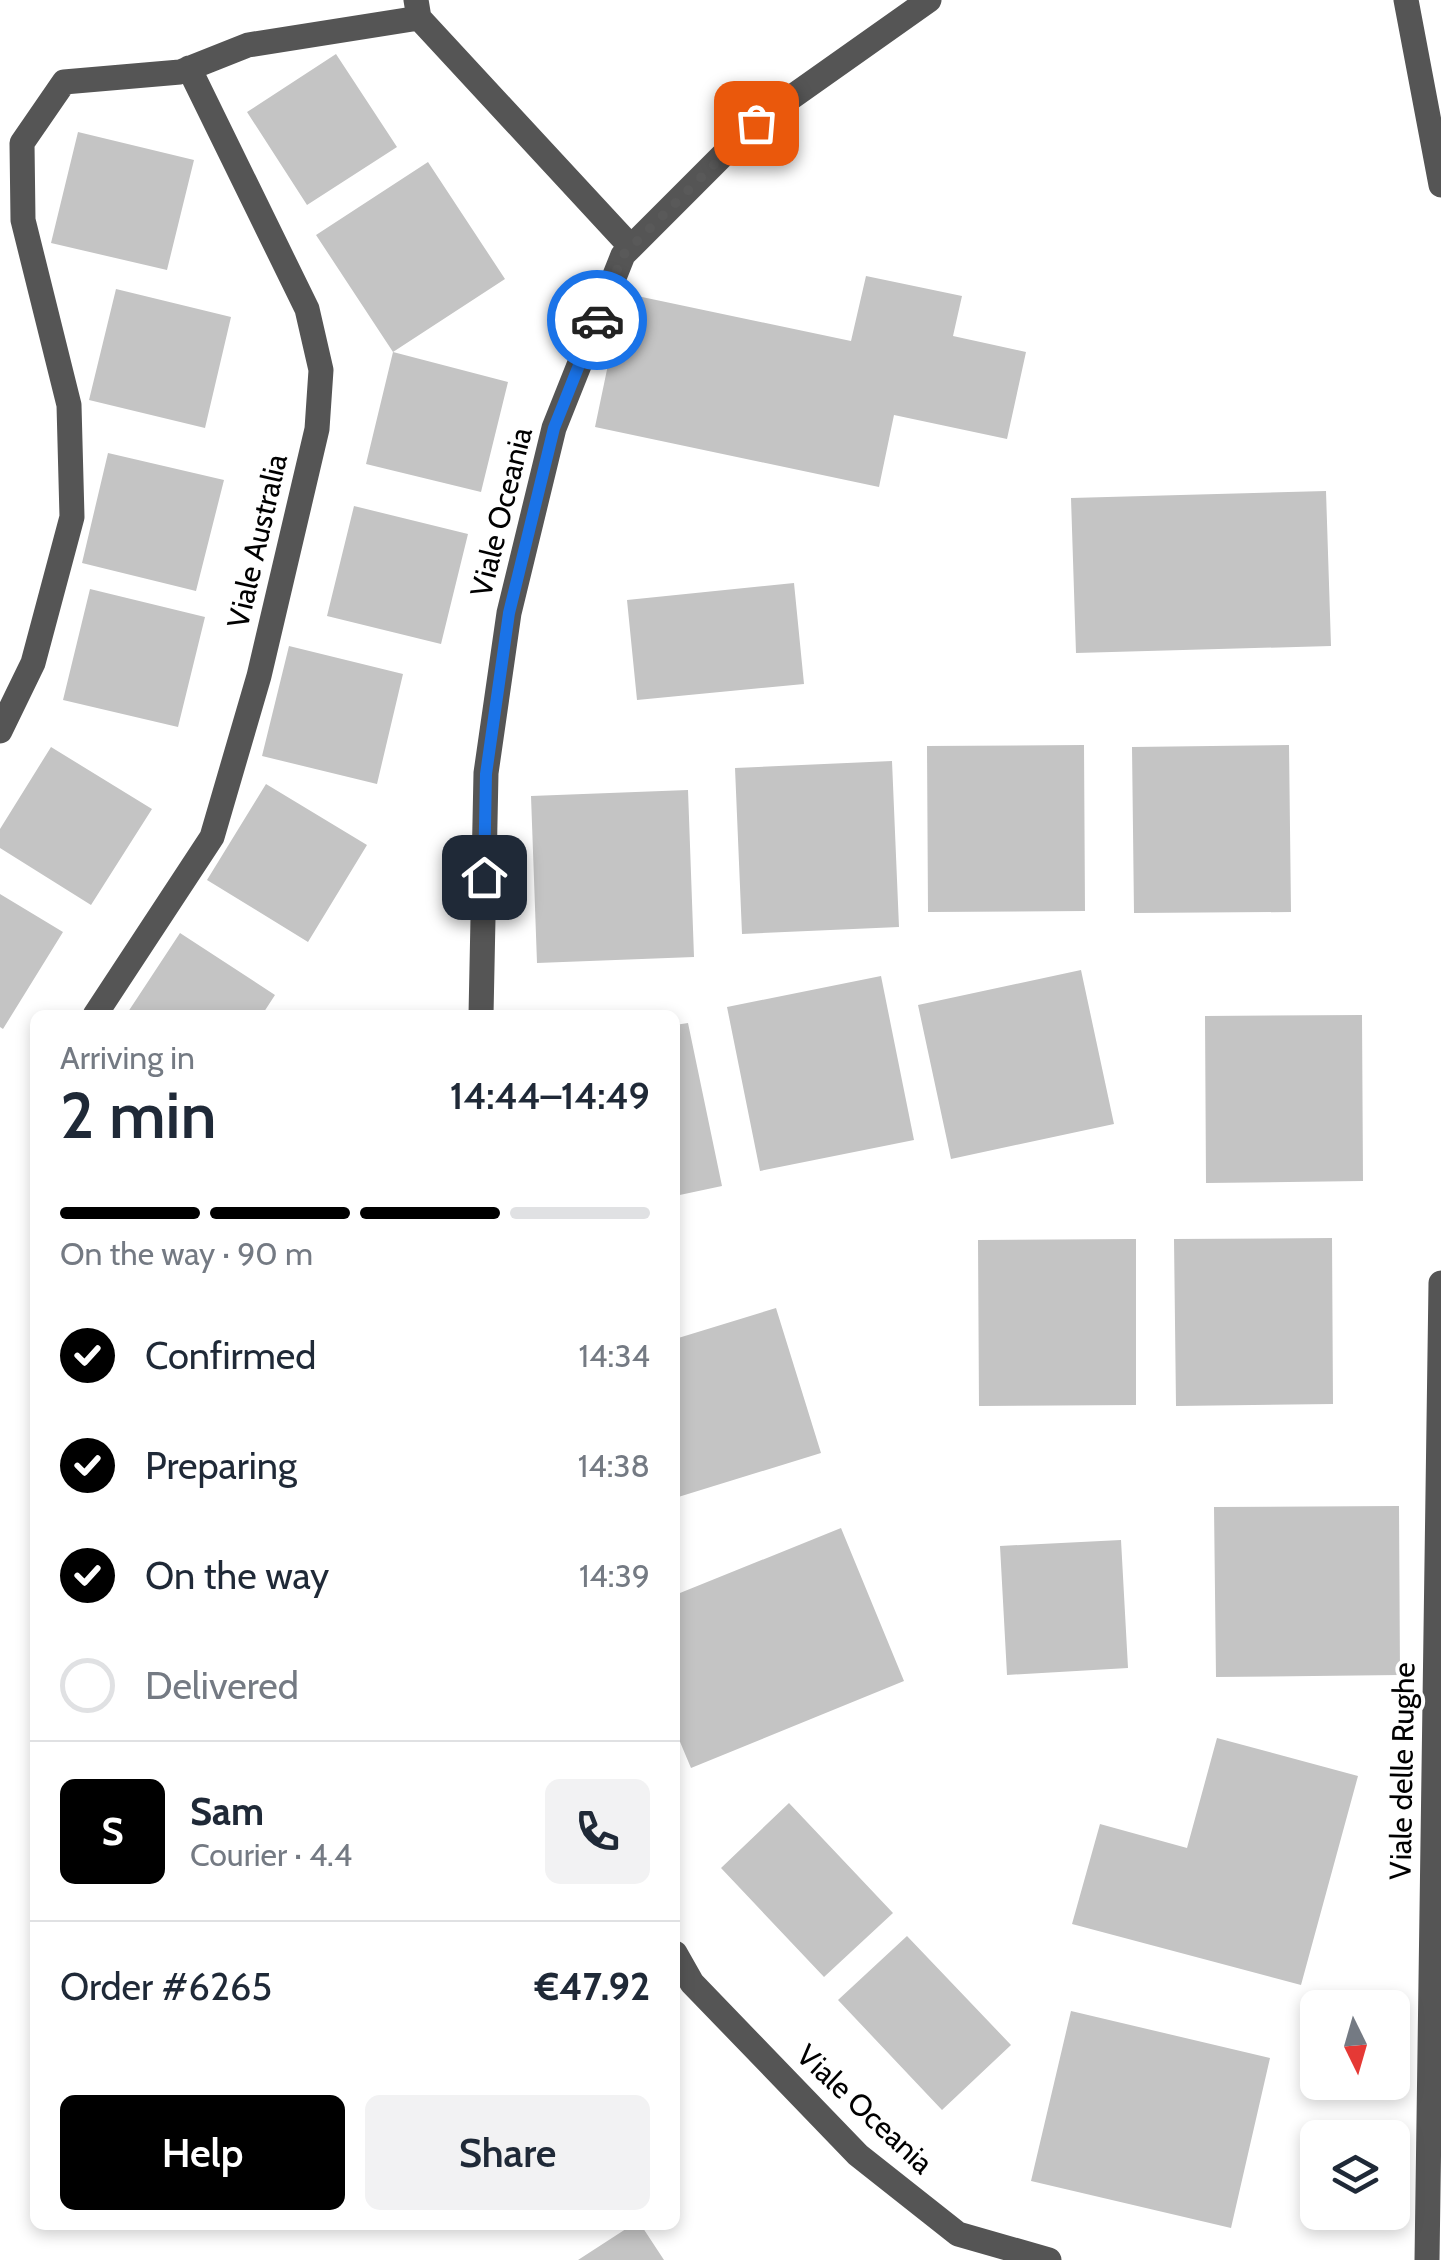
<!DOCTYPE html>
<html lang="en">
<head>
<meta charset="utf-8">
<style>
  :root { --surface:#fff; --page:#f2f2f3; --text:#1f2937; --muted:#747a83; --line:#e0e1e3; --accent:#000 }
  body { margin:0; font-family:Cabin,sans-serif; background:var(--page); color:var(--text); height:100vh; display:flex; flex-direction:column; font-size:38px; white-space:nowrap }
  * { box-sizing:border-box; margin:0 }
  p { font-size:32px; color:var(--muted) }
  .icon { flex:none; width:55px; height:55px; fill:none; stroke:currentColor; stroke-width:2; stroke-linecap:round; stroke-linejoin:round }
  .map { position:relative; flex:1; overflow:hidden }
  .drawer { position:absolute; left:30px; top:1010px; width:650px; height:1220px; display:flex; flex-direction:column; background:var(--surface); border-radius:15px; box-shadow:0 5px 15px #0003 }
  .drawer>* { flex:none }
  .needle { width:65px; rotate:175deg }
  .controls { position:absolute; left:1300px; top:1990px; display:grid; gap:20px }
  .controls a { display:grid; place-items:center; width:110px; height:110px; border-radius:15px; background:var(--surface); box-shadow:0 5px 15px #0003; font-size:50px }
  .pin { position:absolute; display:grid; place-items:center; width:85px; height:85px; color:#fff; margin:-42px; border-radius:20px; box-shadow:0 5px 15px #0006 }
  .courier { position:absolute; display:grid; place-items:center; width:100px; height:100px; margin:-50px; border:8px solid #1a73e8; border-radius:50%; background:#fff; color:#222; box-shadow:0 2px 12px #0007 }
  .head em { font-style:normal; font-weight:600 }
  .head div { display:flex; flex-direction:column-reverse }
  .head { display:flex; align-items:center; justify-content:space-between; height:170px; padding:0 30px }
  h1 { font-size:65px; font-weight:600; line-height:75px }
  .bar { display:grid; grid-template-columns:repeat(4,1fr); gap:15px 10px; align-content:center; height:120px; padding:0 30px }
  .bar i { height:12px; border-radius:8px; background:var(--line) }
  .bar .selected { background:var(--accent) }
  .bar p { grid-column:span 4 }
  .line { display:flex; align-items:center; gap:25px; padding:0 30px; border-top:2px solid var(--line) }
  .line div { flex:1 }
  .round { display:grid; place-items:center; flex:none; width:105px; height:105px; border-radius:15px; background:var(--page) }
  ol { padding:0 30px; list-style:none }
  li { display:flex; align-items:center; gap:30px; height:110px }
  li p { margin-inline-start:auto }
  li .icon { padding:10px; border-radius:50%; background:var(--accent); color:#fff; stroke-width:4 }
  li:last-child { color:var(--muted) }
  li i { width:55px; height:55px; border:5px solid var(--line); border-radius:50% }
  .primary-button { display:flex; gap:20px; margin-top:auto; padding:20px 30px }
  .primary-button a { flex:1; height:115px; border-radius:15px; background:var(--accent); color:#fff; font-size:40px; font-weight:600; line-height:115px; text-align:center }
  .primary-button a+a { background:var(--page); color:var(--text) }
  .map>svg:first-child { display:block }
</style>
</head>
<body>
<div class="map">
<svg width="1441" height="2260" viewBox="0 0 1441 2260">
  <rect width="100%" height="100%" fill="#fff"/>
  <!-- building -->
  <path fill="#c4c4c4" d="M336 54 397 147 307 205 247 112Z
    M78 132 194 160 167 270 51 243Z
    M428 162 505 279 393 352 316 235Z
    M866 276 962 296 953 336 1026 352 1007 439 894 415 879 487 595 427 623 293 851 341Z
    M116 289 231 317 205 428 89 400Z
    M393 352 508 382 481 492 366 464Z
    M108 453 224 480 196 591 82 563Z
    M1326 491 1331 646 1076 653 1071 498Z
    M354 506 468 534 441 644 327 616Z
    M794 583 804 684 637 700 627 600Z
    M90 589 205 617 178 727 63 700Z
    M289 646 403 674 377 784 262 756Z
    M1084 745 1085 911 928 912 927 746Z
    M1289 745 1291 912 1134 913 1132 747Z
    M51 747 152 809 91 905 0 848V829Z
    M892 761 899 927 742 934 735 768Z
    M266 784 367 845 308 942 207 880Z
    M688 790 694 957 537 963 531 796Z
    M0 894 63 932 3 1029 0 1027Z
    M180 933 275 995 262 1015H126Z
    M1081 970 1114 1124 951 1159 918 1005Z
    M881 976 914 1140 760 1171 727 1007Z
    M1362 1015 1363 1181 1206 1183 1205 1016Z
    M688 1023 722 1186 675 1196V1025Z
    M1332 1238 1333 1404 1176 1406 1174 1239Z
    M1136 1239V1405L979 1406 978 1240Z
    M776 1308 821 1453 675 1498V1339Z
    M1399 1506 1400 1675 1216 1677 1214 1507Z
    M841 1528 904 1681 691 1768 675 1730V1595Z
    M1121 1540 1128 1668 1007 1675 1000 1546Z
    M1217 1738 1358 1776 1301 1985 1072 1924 1100 1824 1187 1848Z
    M789 1803 893 1913 824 1977 721 1868Z
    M907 1936 1011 2045 942 2110 838 2000Z
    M1071 2011 1270 2058 1231 2228 1031 2181Z
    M632 2225H641L664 2260H578Z"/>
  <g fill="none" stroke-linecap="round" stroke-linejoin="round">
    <!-- minor -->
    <path stroke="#555" stroke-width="25" d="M416 0 419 18 631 247
      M1406 0 1441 185
      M0 731 33 663 72 517 69 405 23 220 22 143 64 82 180 72 248 45 419 18
      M95 1015 212 837 259 676 317 429 321 370 307 309 189 68
      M481 1015 486 773 509 613 554 428 623 255 755 123 929 0
      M675 1953 692 1983 858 2155 958 2234 1049 2260
      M1427 2260 1441 1283"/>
  </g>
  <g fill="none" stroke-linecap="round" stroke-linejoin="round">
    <!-- done -->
    <path stroke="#595959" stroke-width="10" stroke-dasharray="0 18" d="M597 320 623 255 756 123"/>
    <!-- route -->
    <path stroke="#1a73e8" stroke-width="12" d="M484 877 486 774 509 613 554 428 597 320"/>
  </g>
  <g text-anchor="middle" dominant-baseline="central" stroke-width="8" stroke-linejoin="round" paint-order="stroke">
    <!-- street labels -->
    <g font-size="30" fill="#000" stroke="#fff">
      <text transform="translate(501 512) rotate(-76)">Viale Oceania</text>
      <text transform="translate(257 541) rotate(-77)">Viale Australia</text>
      <text transform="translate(1402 1771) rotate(-89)">Viale delle Rughe</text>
      <text transform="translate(865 2109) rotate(43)">Viale Oceania</text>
    </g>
  </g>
</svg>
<div class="controls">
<a><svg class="needle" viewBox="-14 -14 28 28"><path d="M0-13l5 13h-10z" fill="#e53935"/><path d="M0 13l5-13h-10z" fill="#747a83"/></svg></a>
<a><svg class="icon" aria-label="layers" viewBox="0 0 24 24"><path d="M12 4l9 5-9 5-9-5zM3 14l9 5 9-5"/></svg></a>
</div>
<div class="pin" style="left:756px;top:123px;background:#ea580c"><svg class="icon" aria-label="bag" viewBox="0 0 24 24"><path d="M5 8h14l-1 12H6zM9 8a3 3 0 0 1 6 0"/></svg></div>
<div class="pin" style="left:484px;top:877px;background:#1f2937"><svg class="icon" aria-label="home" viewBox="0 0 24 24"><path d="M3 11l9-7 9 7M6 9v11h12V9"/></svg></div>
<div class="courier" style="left:597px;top:320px"><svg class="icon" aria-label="car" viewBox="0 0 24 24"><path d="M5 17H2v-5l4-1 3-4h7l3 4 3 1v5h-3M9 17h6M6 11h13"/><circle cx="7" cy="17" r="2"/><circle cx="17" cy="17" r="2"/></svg></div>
<section class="drawer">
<div class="head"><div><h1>2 min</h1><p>Arriving in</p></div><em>14:44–14:49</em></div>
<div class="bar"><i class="selected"></i><i class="selected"></i><i class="selected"></i><i></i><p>On the way · 90 m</p></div>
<ol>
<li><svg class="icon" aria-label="check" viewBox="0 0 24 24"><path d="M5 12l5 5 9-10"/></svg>Confirmed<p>14:34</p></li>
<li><svg class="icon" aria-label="check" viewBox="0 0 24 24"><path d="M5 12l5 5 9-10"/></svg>Preparing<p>14:38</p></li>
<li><svg class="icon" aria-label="check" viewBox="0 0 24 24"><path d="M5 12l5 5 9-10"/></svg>On the way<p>14:39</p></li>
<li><i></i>Delivered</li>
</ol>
<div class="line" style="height:180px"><b class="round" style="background:var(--accent);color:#fff">S</b><div><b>Sam</b><p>Courier · 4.4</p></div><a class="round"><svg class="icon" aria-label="phone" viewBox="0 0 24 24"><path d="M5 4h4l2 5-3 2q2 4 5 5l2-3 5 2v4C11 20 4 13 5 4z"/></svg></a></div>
<div class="line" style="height:130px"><div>Order #6265</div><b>€47.92</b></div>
<div class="primary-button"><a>Help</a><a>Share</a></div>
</section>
</div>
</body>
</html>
